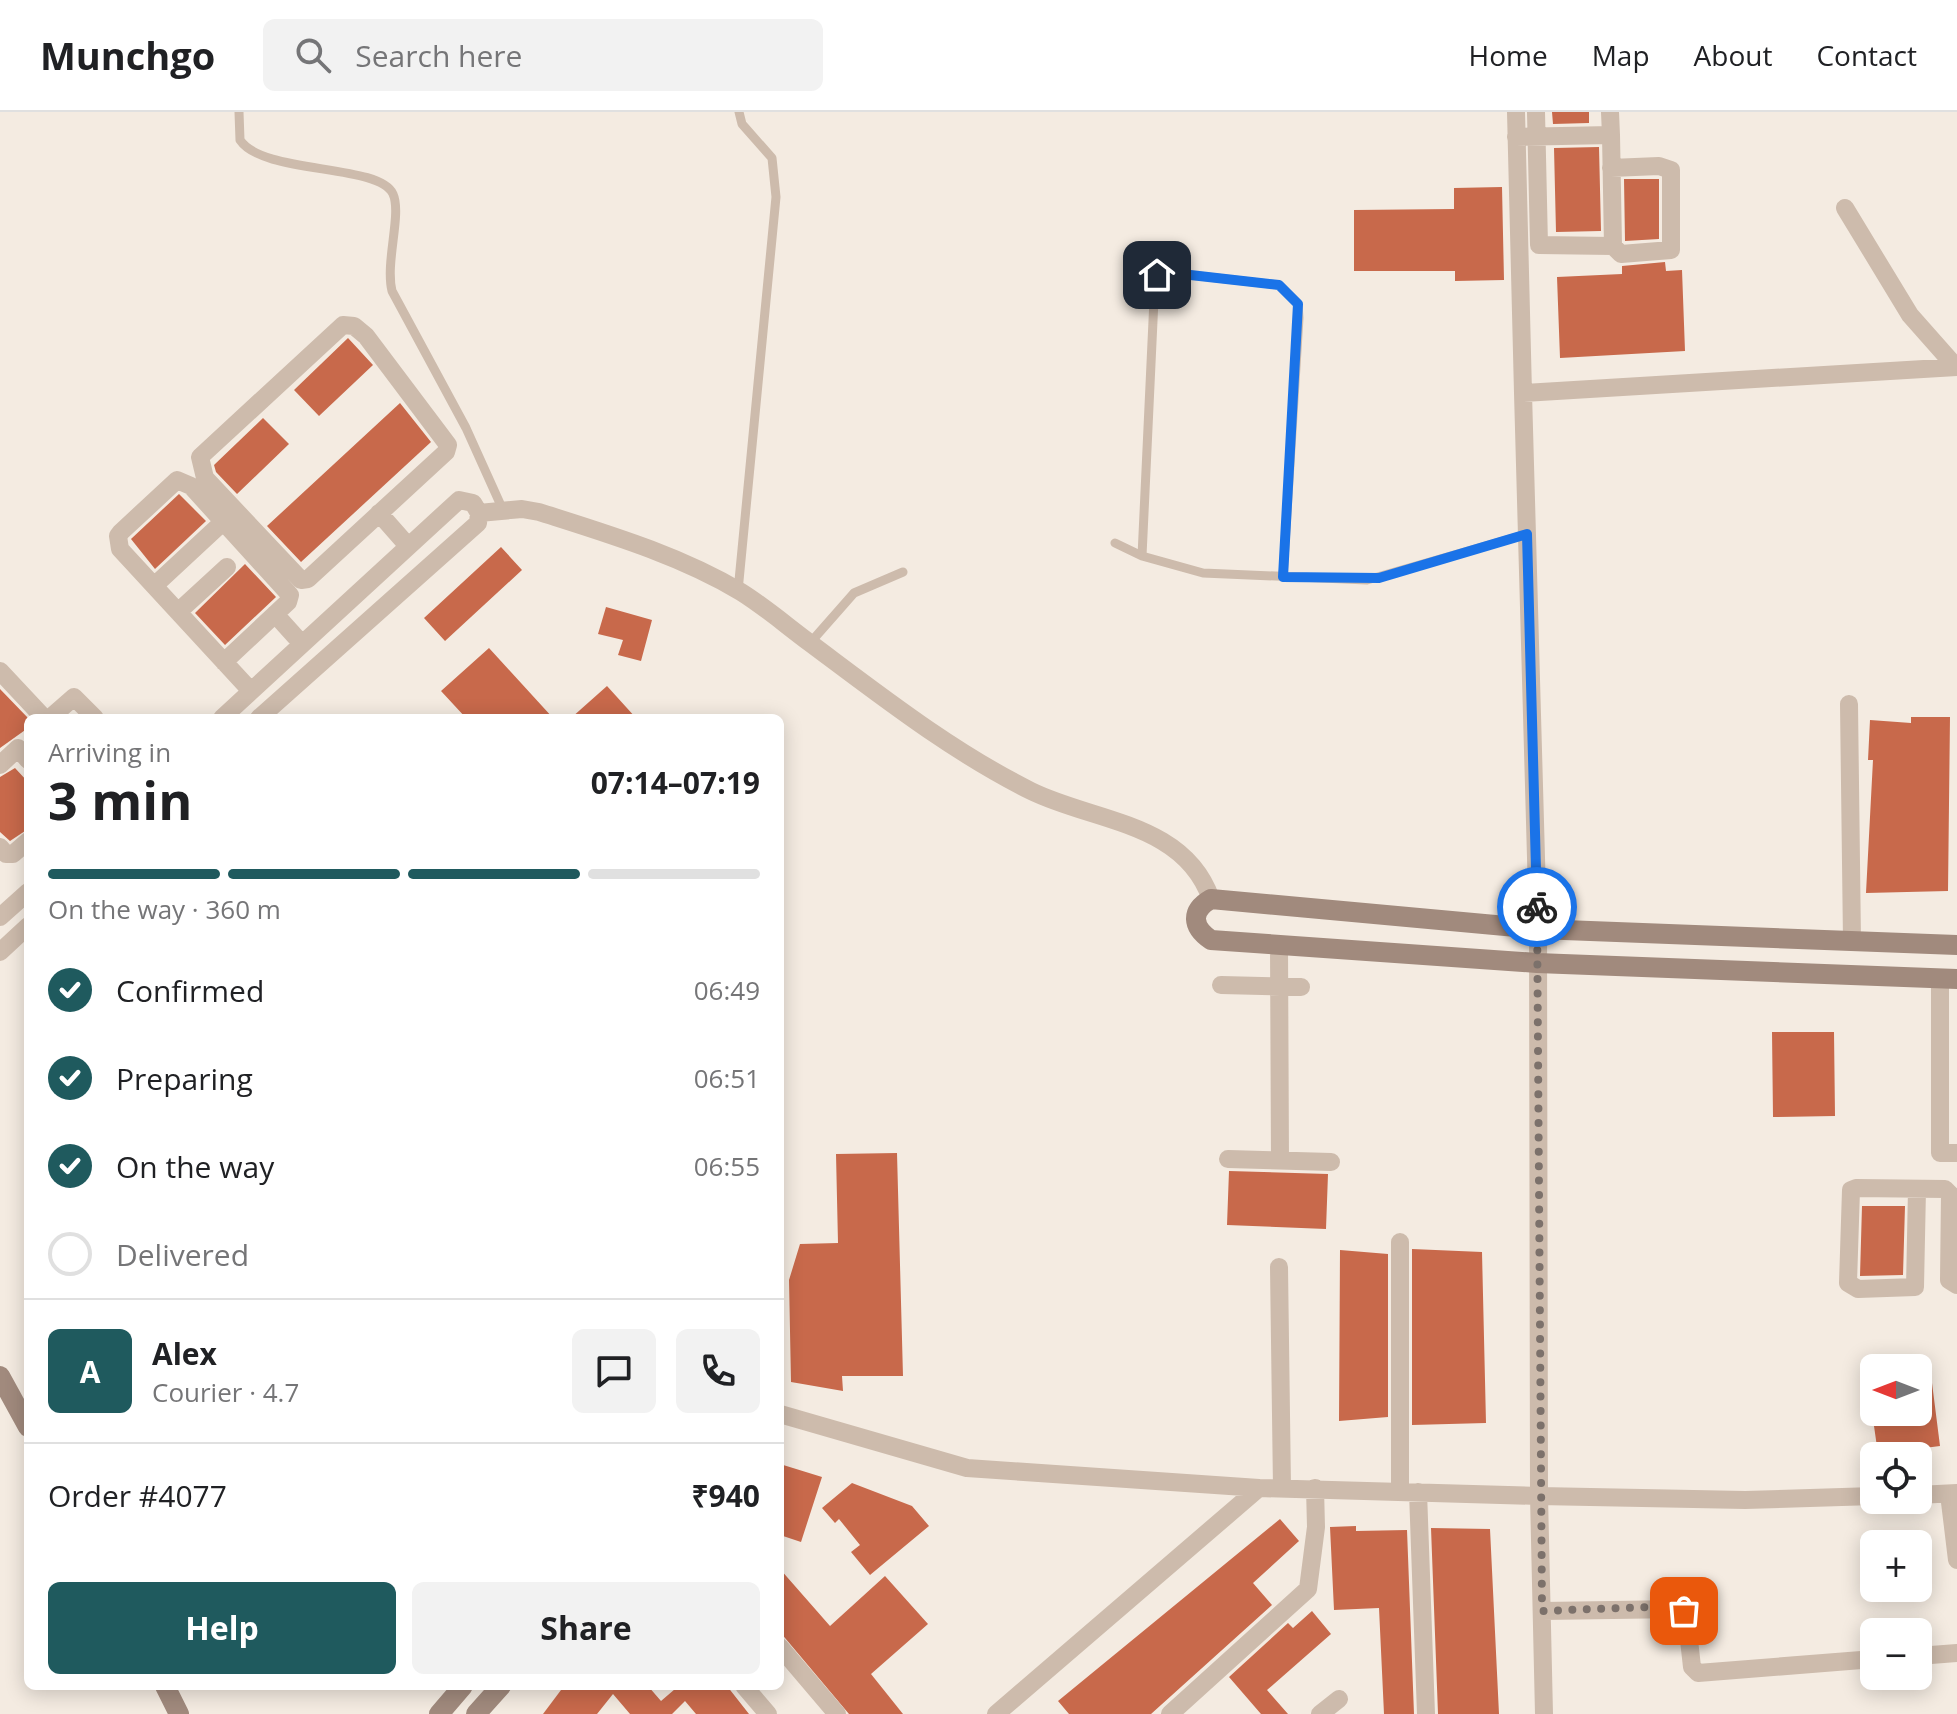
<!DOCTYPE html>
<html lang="en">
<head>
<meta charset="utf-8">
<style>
  :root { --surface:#fff; --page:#f2f2f2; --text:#202124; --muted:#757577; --line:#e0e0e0; --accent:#1f5a5e }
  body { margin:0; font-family:"Open Sans",sans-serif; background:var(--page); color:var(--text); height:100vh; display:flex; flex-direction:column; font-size:30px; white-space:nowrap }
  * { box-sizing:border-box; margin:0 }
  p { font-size:26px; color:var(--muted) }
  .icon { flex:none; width:44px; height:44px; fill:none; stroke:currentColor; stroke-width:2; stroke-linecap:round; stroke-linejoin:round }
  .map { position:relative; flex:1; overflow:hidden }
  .side { position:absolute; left:24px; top:602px; width:760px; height:976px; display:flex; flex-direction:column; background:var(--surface); border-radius:12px; box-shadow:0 4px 20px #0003 }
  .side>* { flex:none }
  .needle { width:52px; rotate:270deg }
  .controls { position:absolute; left:1860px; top:1242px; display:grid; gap:16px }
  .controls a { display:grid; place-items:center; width:72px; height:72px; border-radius:12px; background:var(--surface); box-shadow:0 4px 20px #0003; font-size:40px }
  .pin { position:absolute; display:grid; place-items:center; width:68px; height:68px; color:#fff; margin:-34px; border-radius:16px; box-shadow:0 4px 12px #0006 }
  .courier { position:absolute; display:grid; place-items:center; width:80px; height:80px; margin:-40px; border:6px solid #1a73e8; border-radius:50%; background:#fff; color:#222; box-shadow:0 2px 10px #0007 }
  .headline em { font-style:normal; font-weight:700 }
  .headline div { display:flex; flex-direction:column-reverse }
  .headline { display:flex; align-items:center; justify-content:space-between; height:136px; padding:0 24px }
  h1 { font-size:52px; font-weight:700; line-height:60px }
  .bar { display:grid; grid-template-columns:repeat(4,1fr); gap:12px 8px; align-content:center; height:96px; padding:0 24px }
  .bar i { height:10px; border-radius:6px; background:var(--line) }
  .bar .current { background:var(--accent) }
  .bar p { grid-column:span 4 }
  .line { display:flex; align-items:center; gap:20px; padding:0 24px; border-top:2px solid var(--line) }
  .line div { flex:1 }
  .round { display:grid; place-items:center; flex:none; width:84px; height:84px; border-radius:12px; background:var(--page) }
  ol { padding:0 24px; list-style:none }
  li { display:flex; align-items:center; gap:24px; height:88px }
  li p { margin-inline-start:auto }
  li .icon { padding:8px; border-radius:50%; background:var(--accent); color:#fff; stroke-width:4 }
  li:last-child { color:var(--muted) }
  li i { width:44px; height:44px; border:4px solid var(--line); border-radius:50% }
  .action { display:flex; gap:16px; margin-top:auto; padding:16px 24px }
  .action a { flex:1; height:92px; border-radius:12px; background:var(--accent); color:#fff; font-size:32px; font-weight:700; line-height:92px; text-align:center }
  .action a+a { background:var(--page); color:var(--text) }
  header { display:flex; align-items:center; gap:48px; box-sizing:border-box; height:112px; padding:0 40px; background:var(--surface); border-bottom:2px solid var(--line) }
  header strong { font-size:38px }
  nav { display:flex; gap:44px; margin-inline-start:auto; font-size:28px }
  .search { width:560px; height:72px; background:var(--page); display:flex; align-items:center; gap:20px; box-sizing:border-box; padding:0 28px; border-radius:12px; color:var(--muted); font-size:30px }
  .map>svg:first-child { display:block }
</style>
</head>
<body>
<header>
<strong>Munchgo</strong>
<div class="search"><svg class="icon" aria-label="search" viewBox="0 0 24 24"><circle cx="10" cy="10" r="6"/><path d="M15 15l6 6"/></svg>Search here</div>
<nav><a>Home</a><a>Map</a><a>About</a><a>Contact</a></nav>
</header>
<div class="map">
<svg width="1957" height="1602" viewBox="0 0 1957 1602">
  <rect width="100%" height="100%" fill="#f4ebe1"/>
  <!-- building -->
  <path fill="#c8694b" d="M1552 0H1589V11L1553 12Z
    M1599 35 1601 119 1556 120 1554 36Z
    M1624 67H1659V127L1625 129Z
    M1502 75 1504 168 1455 169V159H1354V98L1454 97V76Z
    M1665 150 1666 159 1682 158 1685 239 1560 246 1557 165 1622 162V154Z
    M348 226 373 253 319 304 294 278Z
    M400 291 431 330 301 450 267 414Z
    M263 306 289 332 237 382 216 360 214 353Z
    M179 382 206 409 155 457 131 427Z
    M501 435 522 458 445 529 424 506Z
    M245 452 276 485 225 533 195 501Z
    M606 495 652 508 641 549 618 543 623 528 598 522Z
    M489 536 553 606H466L441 579Z
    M607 574 636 606H571Z
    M0 577 28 606V616L0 636Z
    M1911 605H1950L1948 779 1866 781 1873 648H1868L1870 608 1911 611Z
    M15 656 28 670V717L10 729 0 720V665Z
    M1772 920H1834L1835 1004 1773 1005Z
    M897 1041 903 1264H842L843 1279 791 1270 789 1168 800 1132 838 1131 836 1042Z
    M1229 1059 1328 1062 1326 1117 1227 1113Z
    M1862 1094H1905L1903 1163 1860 1164Z
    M1412 1137 1482 1140 1486 1311 1412 1313Z
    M1340 1138 1388 1142V1305L1339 1309Z
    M1932 1271 1940 1334 1878 1342 1872 1300H1918V1273Z
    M780 1352 822 1365 801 1430 780 1423Z
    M852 1371 912 1394 929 1414 870 1463 851 1440 860 1433 839 1407 835 1411 822 1396Z
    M1280 1407 1299 1429 1253 1471 1272 1493 1151 1602H1069L1058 1589Z
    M1356 1414V1419L1407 1418 1414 1602H1384L1379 1496 1334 1498 1330 1415Z
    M1431 1416 1490 1417 1499 1602H1438Z
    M780 1457 830 1514 885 1464 928 1512 871 1562 903 1602H849L780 1520Z
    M1312 1499 1331 1522 1267 1578 1288 1602H1261L1229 1565 1288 1511 1293 1516Z
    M564 1574H648L661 1589 675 1577 673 1574H727L749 1602H696L685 1589 672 1602H630L613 1582 597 1602H543Z"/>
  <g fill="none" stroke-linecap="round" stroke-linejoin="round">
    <!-- lane -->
    <path stroke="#cdbbac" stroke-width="9" d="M239 0 240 28C263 63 379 51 393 82 402 102 385 150 392 179L466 316 503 398
      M1115 431 1142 444 1203 461 1367 468 1527 422
      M1142 444 1155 166 1164 160 1279 173 1298 192 1299 206 1283 465
      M738 479 776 85 772 46 742 12 739 0
      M810 531 854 481 903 460"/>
    <!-- street -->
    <path stroke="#cdbbac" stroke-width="18" d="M1516 0 1523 281
      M1536 0 1539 133 1613 134
      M1610 0 1611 23
      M1516 25 1611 23 1613 134 1621 142 1671 138V58L1659 54 1611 56
      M1845 96 1910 203 1956 255
      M343 213 354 214 366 224 448 333 446 340 308 467 301 468 205 366 200 345Z
      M379 401 408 434
      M479 401 522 397 539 400C608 422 679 443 741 480 765 495 787 514 810 531 881 584 951 639 1031 679 1094 710 1184 710 1211 787
      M154 474 224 409
      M178 500 227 455
      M275 502 302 532
      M224 550 288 490 290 483 191 374 177 368 121 420 118 424 120 437 251 579
      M0 559 44 606
      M1849 592 1852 829
      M50 606 74 585 95 606
      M222 606 459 388 473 391 479 401 478 411 259 606
      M0 653 18 636 28 648
      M0 735 6 742H13L28 729
      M0 805 28 780
      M1279 833 1280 1048
      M0 840 28 814
      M1940 866V1041H1957
      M1221 873 1301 875
      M1228 1047 1331 1050
      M1917 1077 1915 1175 1858 1177 1848 1171 1851 1078 1856 1076 1945 1077 1950 1082 1949 1168 1957 1173
      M1279 1155 1282 1376
      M780 1302 967 1356 1259 1376 1539 1384 1745 1388 1874 1384
      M1400 1379V1130
      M1418 1380 1426 1602
      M1949 1382 1957 1448
      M1918 1383 1957 1381
      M1542 1499 1682 1497 1686 1501 1692 1555 1698 1561 1874 1547
      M780 1535 837 1602
      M1918 1544 1957 1541
      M744 1574 768 1602
      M996 1602 1259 1376
      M1170 1602 1308 1477 1316 1415 1315 1376
      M1320 1602 1339 1587
      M1544 1602 1539 1384 1538 817 1523 281 1957 255"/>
    <!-- secondary -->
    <path stroke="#a18a7d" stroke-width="20" d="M1957 833 1538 817 1211 787C1190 799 1192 815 1211 828L1537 851 1957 867
      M0 1264 28 1315
      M165 1574 179 1602
      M439 1602 463 1574
      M476 1602 501 1574"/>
  </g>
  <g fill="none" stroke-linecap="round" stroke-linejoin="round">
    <!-- done -->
    <path stroke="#7c716b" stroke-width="8" stroke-dasharray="0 14.4" d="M1537 795 1542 1499 1649 1495 1684 1499"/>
    <!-- route -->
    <path stroke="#1a73e8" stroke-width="10" d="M1157 163 1164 160 1279 173 1298 192 1283 465 1379 466 1527 422 1537 795"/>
  </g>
</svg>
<div class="controls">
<a><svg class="needle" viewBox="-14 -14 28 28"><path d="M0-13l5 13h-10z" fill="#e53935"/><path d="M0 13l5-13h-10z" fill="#757577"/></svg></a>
<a><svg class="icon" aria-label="locate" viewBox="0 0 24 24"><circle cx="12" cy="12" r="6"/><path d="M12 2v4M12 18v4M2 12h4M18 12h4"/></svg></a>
<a>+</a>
<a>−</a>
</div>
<div class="pin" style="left:1684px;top:1499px;background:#ea580c"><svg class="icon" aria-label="bag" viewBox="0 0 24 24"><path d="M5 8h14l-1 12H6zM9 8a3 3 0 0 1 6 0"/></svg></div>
<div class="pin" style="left:1157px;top:163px;background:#1f2937"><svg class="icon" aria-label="home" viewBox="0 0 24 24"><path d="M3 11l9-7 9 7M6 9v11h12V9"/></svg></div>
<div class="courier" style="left:1537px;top:795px"><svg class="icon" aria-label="bike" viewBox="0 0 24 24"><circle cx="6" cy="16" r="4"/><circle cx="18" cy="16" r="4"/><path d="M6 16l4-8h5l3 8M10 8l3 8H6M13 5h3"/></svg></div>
<section class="side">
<div class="headline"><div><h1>3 min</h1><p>Arriving in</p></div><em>07:14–07:19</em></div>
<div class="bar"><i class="current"></i><i class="current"></i><i class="current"></i><i></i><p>On the way · 360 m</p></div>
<ol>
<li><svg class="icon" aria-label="check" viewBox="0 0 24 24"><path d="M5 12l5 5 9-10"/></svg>Confirmed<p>06:49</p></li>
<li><svg class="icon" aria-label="check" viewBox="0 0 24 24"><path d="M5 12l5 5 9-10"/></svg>Preparing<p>06:51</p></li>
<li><svg class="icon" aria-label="check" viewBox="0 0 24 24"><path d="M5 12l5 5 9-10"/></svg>On the way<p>06:55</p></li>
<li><i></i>Delivered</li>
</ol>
<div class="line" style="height:144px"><b class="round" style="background:var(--accent);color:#fff">A</b><div><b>Alex</b><p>Courier · 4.7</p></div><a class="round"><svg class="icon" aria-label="chat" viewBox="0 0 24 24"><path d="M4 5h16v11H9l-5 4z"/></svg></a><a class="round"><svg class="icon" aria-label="phone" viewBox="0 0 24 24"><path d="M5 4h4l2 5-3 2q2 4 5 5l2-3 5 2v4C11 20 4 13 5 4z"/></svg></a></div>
<div class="line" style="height:104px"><div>Order #4077</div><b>₹940</b></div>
<div class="action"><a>Help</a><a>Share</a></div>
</section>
</div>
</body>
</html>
